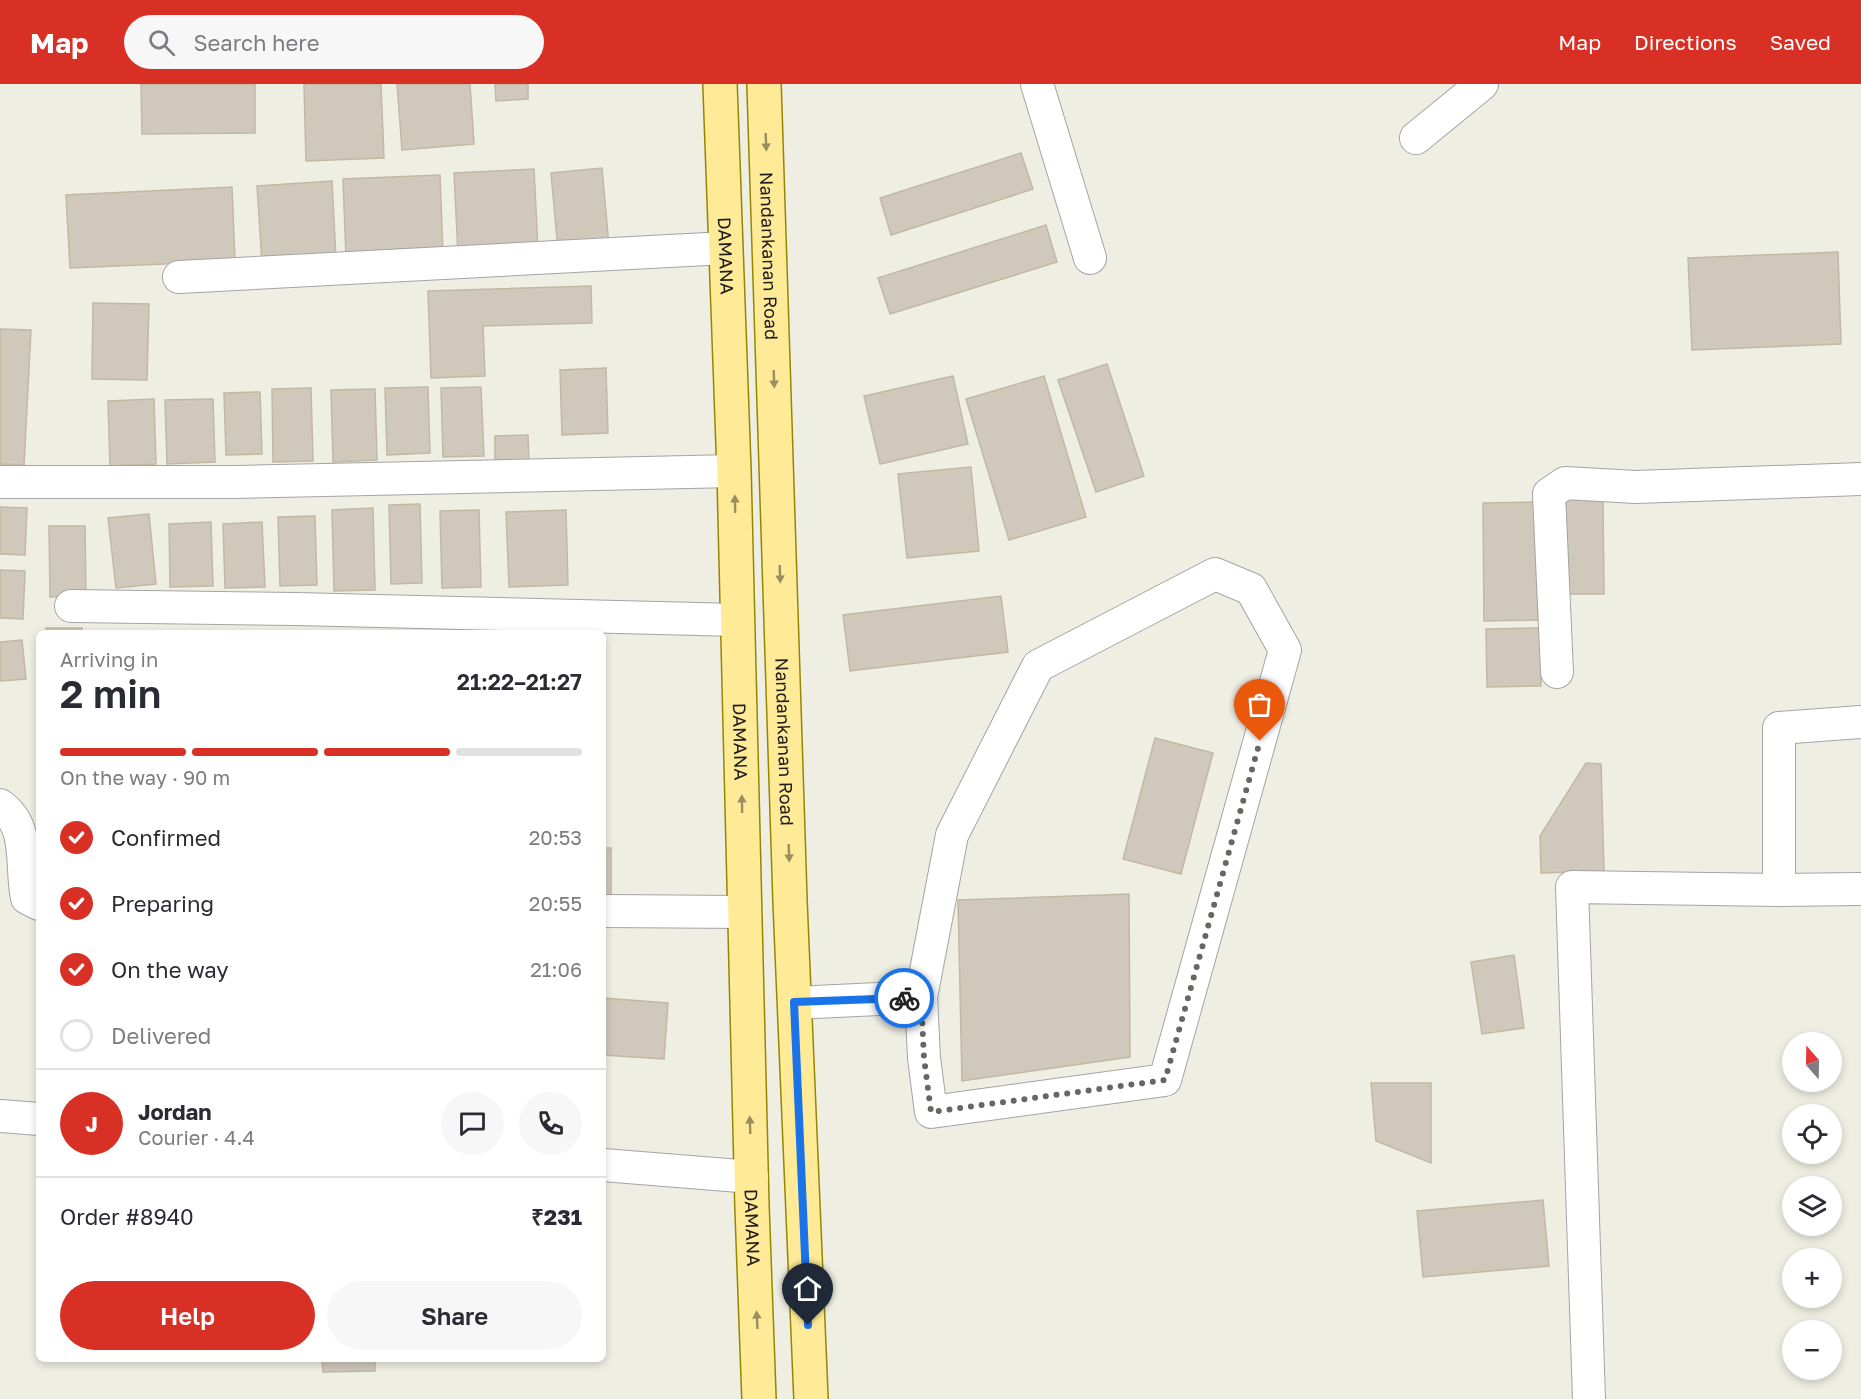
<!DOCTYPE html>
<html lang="en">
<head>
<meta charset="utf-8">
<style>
  :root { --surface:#fff; --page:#f7f7f7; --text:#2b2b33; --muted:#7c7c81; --line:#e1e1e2; --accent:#d93025 }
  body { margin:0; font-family:"Golos Text",sans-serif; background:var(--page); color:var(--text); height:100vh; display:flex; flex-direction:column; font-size:22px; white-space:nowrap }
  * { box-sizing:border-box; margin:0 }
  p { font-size:20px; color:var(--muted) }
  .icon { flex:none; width:33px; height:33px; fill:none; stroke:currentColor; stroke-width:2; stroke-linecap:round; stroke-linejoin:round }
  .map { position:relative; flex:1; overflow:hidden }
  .side { position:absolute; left:36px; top:546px; width:570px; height:732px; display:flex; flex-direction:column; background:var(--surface); border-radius:9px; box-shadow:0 3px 9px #0003 }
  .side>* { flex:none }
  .needle { width:39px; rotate:340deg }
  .buttons { position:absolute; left:1782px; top:948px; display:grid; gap:12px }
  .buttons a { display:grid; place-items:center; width:60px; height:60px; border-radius:50%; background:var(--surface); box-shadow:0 3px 9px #0003; font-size:30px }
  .pin { position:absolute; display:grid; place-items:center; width:51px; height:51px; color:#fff; margin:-62px -26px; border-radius:50% 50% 50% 0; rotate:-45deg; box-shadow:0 0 6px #0007 }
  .pin .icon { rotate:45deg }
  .courier { position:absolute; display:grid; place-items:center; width:60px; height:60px; margin:-30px; border:4px solid #1a73e8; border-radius:50%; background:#fff; color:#222; box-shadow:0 2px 8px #0007 }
  .headline em { font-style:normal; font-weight:600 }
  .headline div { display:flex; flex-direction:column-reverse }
  .headline { display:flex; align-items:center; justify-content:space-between; height:102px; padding:0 24px }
  h1 { font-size:39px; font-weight:600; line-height:45px }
  .bar { display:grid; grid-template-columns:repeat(4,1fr); gap:9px 6px; align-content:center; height:72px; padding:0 24px }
  .bar i { height:8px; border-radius:4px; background:var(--line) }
  .bar .on { background:var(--accent) }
  .bar p { grid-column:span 4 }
  .line { display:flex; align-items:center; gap:15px; padding:0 24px; border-top:2px solid var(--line) }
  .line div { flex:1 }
  .round { display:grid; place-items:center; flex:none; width:63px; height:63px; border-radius:32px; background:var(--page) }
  ol { padding:0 24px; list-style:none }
  li { display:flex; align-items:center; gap:18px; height:66px }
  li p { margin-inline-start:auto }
  li .icon { padding:6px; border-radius:50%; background:var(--accent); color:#fff; stroke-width:4 }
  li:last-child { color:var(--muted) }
  li i { width:33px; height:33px; border:3px solid var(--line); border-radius:50% }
  .button { display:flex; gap:12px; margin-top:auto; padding:12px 24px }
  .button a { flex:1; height:69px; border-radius:36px; background:var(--accent); color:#fff; font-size:24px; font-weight:600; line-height:69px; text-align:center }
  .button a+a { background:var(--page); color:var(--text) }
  header { display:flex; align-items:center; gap:36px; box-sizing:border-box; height:84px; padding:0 30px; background:var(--accent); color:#fff }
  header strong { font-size:28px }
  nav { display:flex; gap:33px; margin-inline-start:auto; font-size:21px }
  .search { width:420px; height:54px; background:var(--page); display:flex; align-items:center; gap:15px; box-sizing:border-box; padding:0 21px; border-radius:33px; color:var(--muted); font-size:22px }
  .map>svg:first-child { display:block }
</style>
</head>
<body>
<header>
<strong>Map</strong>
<div class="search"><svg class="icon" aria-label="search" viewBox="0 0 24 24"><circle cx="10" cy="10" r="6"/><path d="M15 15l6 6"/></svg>Search here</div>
<nav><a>Map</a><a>Directions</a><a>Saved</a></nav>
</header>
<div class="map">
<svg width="1861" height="1315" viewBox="0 0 1861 1315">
  <rect width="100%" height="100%" fill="#efeee2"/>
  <!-- building -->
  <path fill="#cfc8bb" stroke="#c2b8a3" stroke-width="1.5" d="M141 0H255V49L142 50Z
    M304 0H381L384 74 306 77Z
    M397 0H470L474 60 402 66Z
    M495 0H528V15L496 17Z
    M1021 69 1033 105 891 151 880 114Z
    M602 84 609 162 558 166 551 89Z
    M534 85 538 166 458 170 454 89Z
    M440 91 443 170 346 174 343 95Z
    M332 97 336 175 262 179 257 102Z
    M232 103 235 177 70 184 66 111Z
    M1046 141 1057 178 890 230 878 194Z
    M1838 168 1841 260 1692 266 1688 174Z
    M591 202 592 239 483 242 485 292 431 294 428 207Z
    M93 219 149 220 147 296 92 295Z
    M0 245 31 246 24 381 0 380Z
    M1107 280 1144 392 1096 408 1058 296Z
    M606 284 608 349 562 351 560 286Z
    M953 292 968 360 880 380 864 312Z
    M1044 292 1086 433 1009 456 966 315Z
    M428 303 430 369 387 371 385 304Z
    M481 303 484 372 443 373 441 304Z
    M311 304 313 377 273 378 272 305Z
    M375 305 377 376 333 378 331 306Z
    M260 308 262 370 226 371 224 309Z
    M154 315 156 380 110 382 108 317Z
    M213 315 215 378 167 380 165 316Z
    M528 351 529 379H495V352Z
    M971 383 979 467 907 474 898 390Z
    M1562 415H1603L1604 510H1563Z
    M1537 418 1538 536 1484 537 1483 419Z
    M420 420 422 499 391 500 389 421Z
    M0 423 27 424 25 471 0 470Z
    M373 424 375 506 334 507 332 426Z
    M479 426 481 503 442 504 440 427Z
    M566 426 568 501 509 503 506 428Z
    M149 430 156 500 116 504 108 434Z
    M315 432 317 501 280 502 278 433Z
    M211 438 213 502 170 503 169 440Z
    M262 438 265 503 225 504 223 440Z
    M49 442H85L86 512 50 513Z
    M0 486 25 487 23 535 0 534Z
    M1001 512 1008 568 850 587 843 531Z
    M46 544H82V549H46Z
    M1541 544V602L1487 603 1486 545Z
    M22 556 26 595 0 597V558Z
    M1155 654 1213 669 1181 790 1123 775Z
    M1586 679 1601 680 1604 787 1541 789 1540 752Z
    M603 764H611V816H603Z
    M1129 810 1130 973 962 997 958 816Z
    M1514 871 1524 944 1482 950 1471 878Z
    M603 914 668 919 664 975 603 971Z
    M1371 999H1431V1079L1376 1057Z
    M1543 1116 1549 1182 1423 1193 1417 1127Z
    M322 1275H375V1287L323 1288Z"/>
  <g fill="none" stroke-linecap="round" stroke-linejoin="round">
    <defs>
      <path id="minor" d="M1037 0 1090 174
        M1416 54 1482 0
        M179 193 726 164
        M0 398H236L734 387
        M71 522 296 525 738 536
        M1557 588 1549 410 1565 399 1636 403 1861 395
        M0 721C31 743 20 781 27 814L39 820
        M1779 806 1861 805
        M603 827 745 828
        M794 919 921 913 952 751 1038 582 1215 490 1251 505 1285 566 1165 996 931 1028 924 974 921 913
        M0 1032 39 1035
        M603 1081 752 1093
        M1589 1315 1572 803 1779 806V644L1861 638"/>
      <g id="major">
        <path id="s1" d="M720 0 734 387 752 1123 759 1315"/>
        <path id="s2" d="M764 0 790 817 811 1315"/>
      </g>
    </defs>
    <!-- minor casing -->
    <use href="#minor" stroke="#a4a4a4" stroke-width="34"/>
    <!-- major casing -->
    <use href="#major" stroke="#968700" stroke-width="36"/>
    <!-- minor -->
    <use href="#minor" stroke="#fff" stroke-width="32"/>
    <!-- major -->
    <use href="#major" stroke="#ffea97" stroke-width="33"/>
  </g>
  <!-- one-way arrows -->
  <defs><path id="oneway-solid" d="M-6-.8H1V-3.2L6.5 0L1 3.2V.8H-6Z" transform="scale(1.5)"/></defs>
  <g fill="#998e60">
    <use href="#oneway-solid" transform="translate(766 58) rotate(88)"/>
    <use href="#oneway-solid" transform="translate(774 295) rotate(88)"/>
    <use href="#oneway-solid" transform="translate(735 420) rotate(-91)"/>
    <use href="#oneway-solid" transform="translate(780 490) rotate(88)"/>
    <use href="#oneway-solid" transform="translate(742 720) rotate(-91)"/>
    <use href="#oneway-solid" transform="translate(789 769) rotate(88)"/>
    <use href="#oneway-solid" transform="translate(750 1041) rotate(-92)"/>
    <use href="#oneway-solid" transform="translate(757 1236) rotate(-93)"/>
  </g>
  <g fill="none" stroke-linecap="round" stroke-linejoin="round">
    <!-- done -->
    <path stroke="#666662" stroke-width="6" stroke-dasharray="0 10.8" d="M904 914 921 913 924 974 931 1028 1165 996 1260 657"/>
    <!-- route -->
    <path stroke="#1a73e8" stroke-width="8" d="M808 1241 794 918 904 914"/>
  </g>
  <g text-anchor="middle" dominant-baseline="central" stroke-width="5" stroke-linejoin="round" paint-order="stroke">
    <!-- street labels -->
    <g font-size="18" fill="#1d1d1d" stroke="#fff">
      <text stroke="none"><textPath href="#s1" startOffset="172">DAMANA</textPath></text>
      <text stroke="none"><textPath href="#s2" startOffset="172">Nandankanan Road</textPath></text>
      <text stroke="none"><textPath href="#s1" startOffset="658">DAMANA</textPath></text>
      <text stroke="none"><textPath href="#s2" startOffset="658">Nandankanan Road</textPath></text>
      <text stroke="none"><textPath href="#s1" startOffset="1144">DAMANA</textPath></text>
    </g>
  </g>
</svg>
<div class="buttons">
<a><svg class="needle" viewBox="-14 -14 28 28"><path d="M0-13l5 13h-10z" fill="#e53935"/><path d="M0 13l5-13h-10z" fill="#7c7c81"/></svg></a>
<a><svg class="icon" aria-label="locate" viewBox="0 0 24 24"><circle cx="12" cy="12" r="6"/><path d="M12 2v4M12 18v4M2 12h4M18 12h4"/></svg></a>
<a><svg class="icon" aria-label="layers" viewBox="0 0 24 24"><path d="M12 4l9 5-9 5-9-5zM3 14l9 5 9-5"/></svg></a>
<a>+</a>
<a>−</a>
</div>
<div class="pin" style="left:1260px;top:657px;background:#ea580c"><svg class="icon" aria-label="bag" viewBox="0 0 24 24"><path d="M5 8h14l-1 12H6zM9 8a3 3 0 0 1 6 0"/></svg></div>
<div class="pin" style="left:808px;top:1241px;background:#1f2937"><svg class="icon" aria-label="home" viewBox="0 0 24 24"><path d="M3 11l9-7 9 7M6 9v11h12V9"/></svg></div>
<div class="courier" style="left:904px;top:914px"><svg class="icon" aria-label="bike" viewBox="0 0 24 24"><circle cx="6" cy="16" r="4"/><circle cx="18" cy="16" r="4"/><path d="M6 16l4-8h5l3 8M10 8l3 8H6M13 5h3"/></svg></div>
<section class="side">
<div class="headline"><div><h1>2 min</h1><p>Arriving in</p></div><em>21:22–21:27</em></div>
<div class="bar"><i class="on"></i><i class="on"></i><i class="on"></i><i></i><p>On the way · 90 m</p></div>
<ol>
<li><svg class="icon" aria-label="check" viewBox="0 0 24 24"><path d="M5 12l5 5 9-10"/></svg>Confirmed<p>20:53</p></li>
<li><svg class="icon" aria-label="check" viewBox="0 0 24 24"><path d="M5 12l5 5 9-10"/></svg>Preparing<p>20:55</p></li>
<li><svg class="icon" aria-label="check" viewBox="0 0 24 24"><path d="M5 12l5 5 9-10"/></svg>On the way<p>21:06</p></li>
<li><i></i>Delivered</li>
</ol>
<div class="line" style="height:108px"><b class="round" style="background:var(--accent);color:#fff">J</b><div><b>Jordan</b><p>Courier · 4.4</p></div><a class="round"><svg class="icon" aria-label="chat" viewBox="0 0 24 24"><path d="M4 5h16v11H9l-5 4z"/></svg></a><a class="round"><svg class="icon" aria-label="phone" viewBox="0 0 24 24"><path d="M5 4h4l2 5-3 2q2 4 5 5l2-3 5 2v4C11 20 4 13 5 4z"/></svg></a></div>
<div class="line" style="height:78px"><div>Order #8940</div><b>₹231</b></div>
<div class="button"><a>Help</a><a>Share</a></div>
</section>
</div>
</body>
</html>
